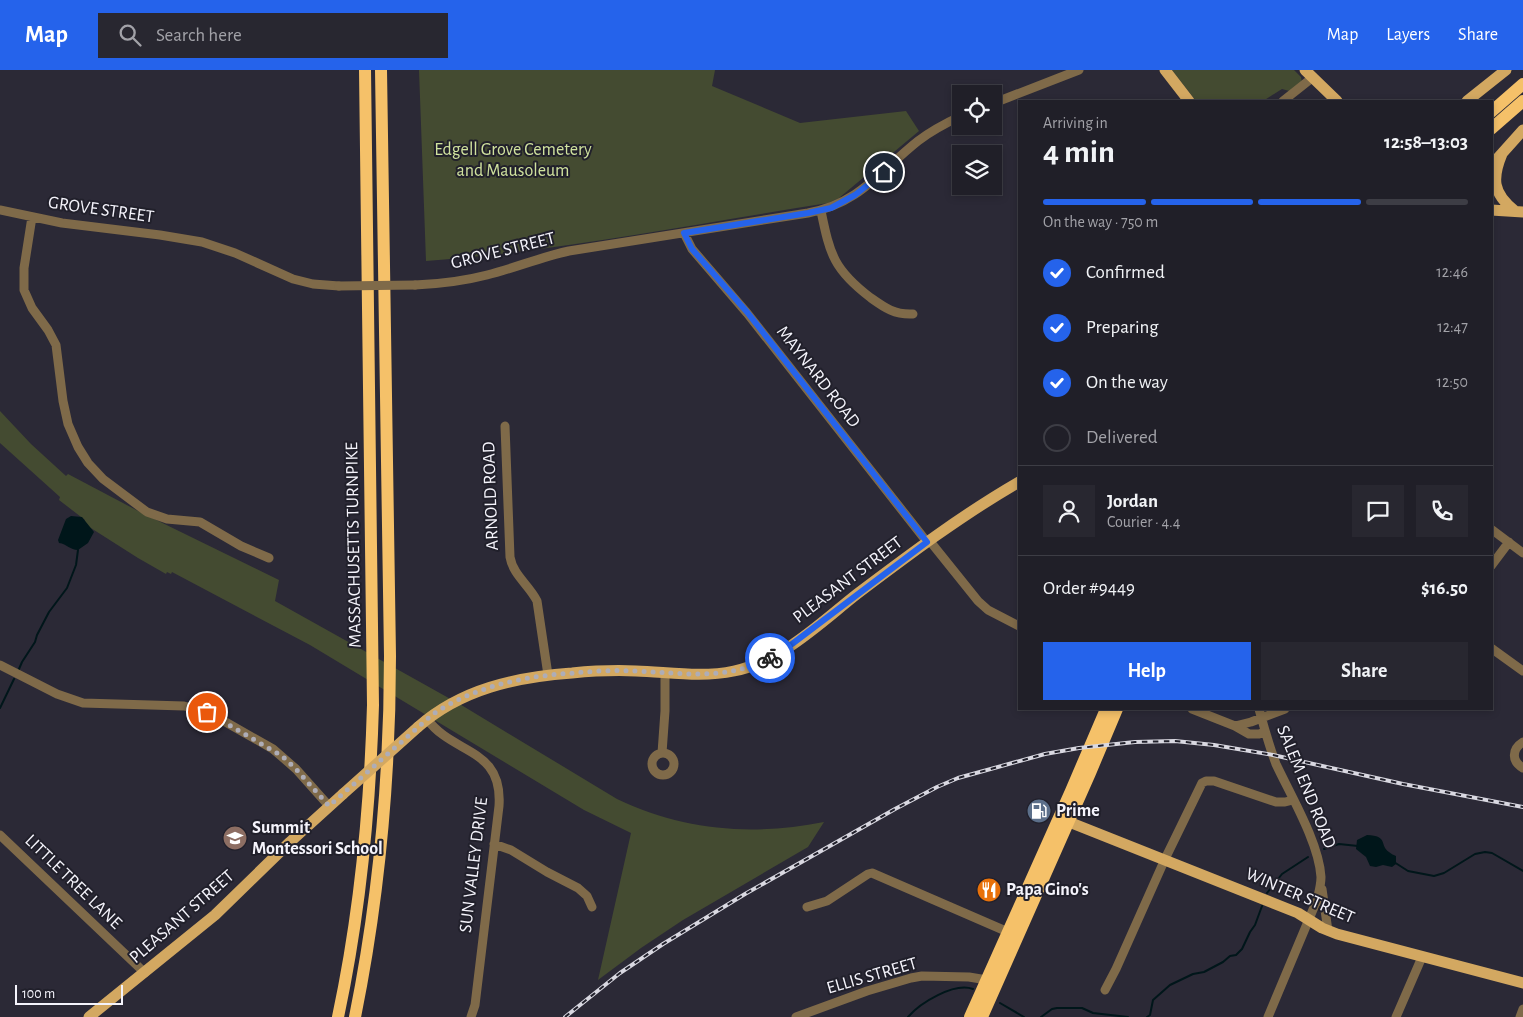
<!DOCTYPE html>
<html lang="en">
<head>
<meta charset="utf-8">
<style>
  :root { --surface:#201f28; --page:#282730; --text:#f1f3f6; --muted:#a2a2a8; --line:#3d3d45; --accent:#2563eb }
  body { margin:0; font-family:"Alegreya Sans",sans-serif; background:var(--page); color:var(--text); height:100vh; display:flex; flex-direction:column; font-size:19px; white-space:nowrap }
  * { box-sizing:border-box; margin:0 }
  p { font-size:16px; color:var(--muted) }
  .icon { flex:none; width:28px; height:28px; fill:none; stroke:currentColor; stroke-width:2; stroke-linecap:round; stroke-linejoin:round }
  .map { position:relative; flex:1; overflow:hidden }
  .panel { position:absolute; left:1018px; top:30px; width:475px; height:610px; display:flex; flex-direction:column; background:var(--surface); border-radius:0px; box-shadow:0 2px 8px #0003,0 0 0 1px var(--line) }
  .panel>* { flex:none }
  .controls { position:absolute; left:952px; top:15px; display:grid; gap:10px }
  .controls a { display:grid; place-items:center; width:50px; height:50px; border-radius:0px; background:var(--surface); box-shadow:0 2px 8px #0003,0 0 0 1px var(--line); font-size:25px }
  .scale { position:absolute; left:15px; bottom:12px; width:108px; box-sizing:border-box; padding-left:5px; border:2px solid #f5f4fc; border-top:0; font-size:14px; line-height:18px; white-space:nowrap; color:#f5f4fc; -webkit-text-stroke:4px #21202b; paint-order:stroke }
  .pin { position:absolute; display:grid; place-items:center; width:42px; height:42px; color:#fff; margin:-21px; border:2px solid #fff; border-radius:50%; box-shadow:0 1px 5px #0007 }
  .courier { position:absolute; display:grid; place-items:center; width:50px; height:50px; margin:-25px; border:4px solid #2563eb; border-radius:50%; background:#fff; color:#222; box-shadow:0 1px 6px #0007 }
  .summary em { font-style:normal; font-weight:700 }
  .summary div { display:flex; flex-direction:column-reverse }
  .summary { display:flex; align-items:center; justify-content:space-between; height:85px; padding:0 25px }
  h1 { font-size:32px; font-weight:700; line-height:38px }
  .bar { display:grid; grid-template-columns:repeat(4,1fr); gap:8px 5px; align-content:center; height:60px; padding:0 25px }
  .bar i { height:6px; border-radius:4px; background:var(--line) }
  .bar .current { background:var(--accent) }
  .bar p { grid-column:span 4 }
  .line { display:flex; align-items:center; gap:12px; padding:0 25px; border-top:1px solid var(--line) }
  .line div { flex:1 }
  .round { display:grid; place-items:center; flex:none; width:52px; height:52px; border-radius:0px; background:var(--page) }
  ol { padding:0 25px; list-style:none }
  li { display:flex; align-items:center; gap:15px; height:55px }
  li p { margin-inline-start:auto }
  li .icon { padding:5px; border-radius:50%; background:var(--accent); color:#fff; stroke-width:4 }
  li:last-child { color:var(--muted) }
  li i { width:28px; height:28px; border:2px solid var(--line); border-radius:50% }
  .action { display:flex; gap:10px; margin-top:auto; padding:10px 25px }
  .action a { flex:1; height:58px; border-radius:0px; background:var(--accent); color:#fff; font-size:20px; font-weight:700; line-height:58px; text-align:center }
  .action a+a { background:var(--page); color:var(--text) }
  header { display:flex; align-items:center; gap:30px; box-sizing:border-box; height:70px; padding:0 25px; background:var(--accent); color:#fff }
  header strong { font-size:24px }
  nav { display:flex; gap:28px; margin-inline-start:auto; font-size:18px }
  .search { width:350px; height:45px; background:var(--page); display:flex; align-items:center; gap:12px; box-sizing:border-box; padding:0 18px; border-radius:0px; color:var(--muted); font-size:19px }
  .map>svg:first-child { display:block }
</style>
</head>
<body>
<header>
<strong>Map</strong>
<div class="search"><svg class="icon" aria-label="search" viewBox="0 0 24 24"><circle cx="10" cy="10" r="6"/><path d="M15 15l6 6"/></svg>Search here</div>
<nav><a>Map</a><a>Layers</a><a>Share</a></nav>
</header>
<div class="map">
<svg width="1523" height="947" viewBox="0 0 1523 947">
  <rect width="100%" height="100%" fill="#2b2936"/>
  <!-- green -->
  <path fill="#444b31" d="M419 0H715L712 16 800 53 906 41 919 61 839 128 828 133C694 154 561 181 426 191Z
    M1172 0H1294L1301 7 1302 13 1293 22 1282 19 1263 31H1196Z
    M0 341 31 374 66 406 68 404 140 442 279 510 275 531 463 636 617 729C683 761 753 766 824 752L808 777 683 850 641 878 598 910 631 763 584 740 310 575 172 502 171 504 167 502 166 504 138 488 83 453 85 450 59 430 60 427 0 373Z"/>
  <!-- water -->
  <path fill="#00161a" d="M71 446 82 447 94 462 88 473 78 480C70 480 67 474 59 473L58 470 66 449Z
    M1367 765C1389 766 1379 775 1389 782 1391 784 1394 785 1396 786V794L1392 797 1383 795 1376 797 1370 796 1366 787 1356 779 1357 770Z"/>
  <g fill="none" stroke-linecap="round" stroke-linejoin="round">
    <!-- stream -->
    <path stroke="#00161a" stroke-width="2" d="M19 599 22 592 35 572 37 565 49 542 67 518 76 495 78 480
      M0 638 14 609
      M1324 779 1339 774 1358 776
      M1394 792 1408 801 1434 806 1444 803 1475 784 1485 782 1492 783 1523 801
      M1267 823 1282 804 1308 787
      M1000 933 1024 947
      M908 947C920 933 954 912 973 919
      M1041 947 1052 939 1057 938H1082L1093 943 1128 947
      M1147 947 1150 945 1153 930 1170 915 1193 904 1204 902 1223 892 1230 886 1236 885 1242 879 1250 862 1255 855 1262 836"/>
    <!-- minor -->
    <path stroke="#7f6a49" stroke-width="9" d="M1283 31 1312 8
      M994 33 1079 0
      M0 140 62 153 160 165 202 172 235 183 293 209 313 214 339 216
      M821 141C830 185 834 200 871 228 885 238 895 245 913 244
      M32 147 24 198V220L32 238 48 260 56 275 63 331 68 354 78 377 88 393 103 409 147 442 167 449 200 452 241 476 269 488
      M684 163 692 179 747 243 927 472
      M415 215C439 214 464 211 487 205 515 198 541 187 569 181L808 143C860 133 879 102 918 71 931 61 946 53 961 46
      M505 356 510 487C513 505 529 515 537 531L548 605
      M1491 459 1523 483
      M929 470 978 531 988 540 1019 556
      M1491 496 1509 472
      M1491 578 1523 601
      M0 595 57 624 83 633 184 636 200 640 215 646 273 679 296 699 329 736
      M1192 639 1235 656 1249 664H1259L1265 662
      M1259 639C1264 657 1269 676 1276 694 1291 726 1319 773 1321 807 1321 815 1319 822 1317 830L1268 947
      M427 649C453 685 503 677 499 736L475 935 471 947
      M1235 656 1251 652 1285 639
      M1523 672C1512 679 1511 691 1523 698
      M652 694a11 11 0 1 1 22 0a11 11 0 1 1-22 0Z
      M662 683 665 641V603
      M0 765 145 903
      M494 774 511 780 547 802 578 818 587 826 592 837
      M1322 819 1328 861
      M807 837 827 831 868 804 872 803 1008 862
      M1105 920 1116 899 1165 789 1202 713 1206 711H1214L1276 732H1285L1293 730
      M796 947 867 921 911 908 922 906 969 907 987 910
      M1396 947 1422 887
      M1520 947 1523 939"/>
    <!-- major -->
    <path stroke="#d3a861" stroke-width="11" d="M1165 0 1189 31
      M1305 0 1337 31
      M1467 31 1506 0
      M1502 84C1492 108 1492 123 1515 141
      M1497 89 1523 60
      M1491 140 1523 142
      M418 657C461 619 516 607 572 603 593 601 614 600 636 601 668 602 702 608 734 601 782 591 820 553 857 524 910 484 962 445 1019 412
      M1069 752 1298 843 1322 858 1337 864 1523 913
      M89 947 215 845 290 772 343 724"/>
    <!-- highway -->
    <path stroke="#f5c169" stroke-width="12" d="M1491 42 1523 14
      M1491 59 1523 31
      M338 947C360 844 370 740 373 635L365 0
      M355 947C379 828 390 708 390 586L381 0
      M970 947 1071 721 1106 639
      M982 947 1090 703 1117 639"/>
    <defs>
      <path id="rail" d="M565 947 620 903 663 874 745 824 895 739 937 717 958 708 1045 684 1079 678 1135 672 1175 671 1214 675 1273 685 1403 714 1523 737"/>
    </defs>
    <!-- rail casing -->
    <use href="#rail" stroke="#d9d8e1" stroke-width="4"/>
    <!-- rail -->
    <use href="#rail" stroke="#21202b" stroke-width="2" stroke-dasharray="5.5" stroke-linecap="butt"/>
    <!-- minor-bridge -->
    <path stroke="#7f6a49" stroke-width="9" d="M339 216 415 215"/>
    <!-- major-bridge -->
    <path stroke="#d3a861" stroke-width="11" d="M343 724 418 657"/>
  </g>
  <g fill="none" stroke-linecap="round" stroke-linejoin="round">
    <!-- done -->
    <path stroke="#aeadb7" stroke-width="5" stroke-dasharray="0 9" d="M207 642 282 686 296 699 329 736 433 644C476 616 524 606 574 603 594 601 615 600 635 601 683 603 725 611 770 588"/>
    <!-- route -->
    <path stroke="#2563eb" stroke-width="6" d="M770 588 792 574 927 472 747 242 692 179 684 163 808 143 831 138 855 125 884 102"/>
  </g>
  <!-- icons -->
  <defs>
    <symbol id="fuel-disc" viewBox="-11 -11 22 22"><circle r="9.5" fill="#5c6f8a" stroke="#21202b"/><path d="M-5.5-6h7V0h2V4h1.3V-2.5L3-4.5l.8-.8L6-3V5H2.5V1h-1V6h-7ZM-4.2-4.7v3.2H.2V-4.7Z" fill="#fff"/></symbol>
    <symbol id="school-disc" viewBox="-11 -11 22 22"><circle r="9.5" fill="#8d6e63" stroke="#21202b"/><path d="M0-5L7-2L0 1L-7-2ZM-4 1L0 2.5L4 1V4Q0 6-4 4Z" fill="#fff"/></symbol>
    <symbol id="restaurant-disc" viewBox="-11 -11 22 22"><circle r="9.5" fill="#e8710a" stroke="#21202b"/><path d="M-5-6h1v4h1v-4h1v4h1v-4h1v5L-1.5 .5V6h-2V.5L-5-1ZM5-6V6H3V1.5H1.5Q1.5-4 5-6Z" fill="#fff"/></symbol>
  </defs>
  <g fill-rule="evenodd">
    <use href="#fuel-disc" x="1025" y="727" width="28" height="28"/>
    <use href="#school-disc" x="221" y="754" width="28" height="28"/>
    <use href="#restaurant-disc" x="975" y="806" width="28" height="28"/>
  </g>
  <g text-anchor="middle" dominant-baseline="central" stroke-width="4" stroke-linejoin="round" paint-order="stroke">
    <!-- park labels -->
    <g font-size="18" fill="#d0e29e" stroke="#21202b">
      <text x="513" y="80">Edgell Grove Cemetery<tspan x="513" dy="21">and Mausoleum</tspan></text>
    </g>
    <!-- street labels -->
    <g font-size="18" fill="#f5f4fc" stroke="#21202b">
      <text transform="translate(101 140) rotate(8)">GROVE STREET</text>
      <text transform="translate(503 181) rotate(-14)">GROVE STREET</text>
      <text transform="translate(818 307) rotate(52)">MAYNARD ROAD</text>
      <text transform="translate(491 426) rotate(-92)">ARNOLD ROAD</text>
      <text transform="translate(354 475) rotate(-91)">MASSACHUSETTS TURNPIKE</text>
      <text transform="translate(848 510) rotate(-37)">PLEASANT STREET</text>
      <text transform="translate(1306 717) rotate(68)">SALEM END ROAD</text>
      <text transform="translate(474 795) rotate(-83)">SUN VALLEY DRIVE</text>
      <text transform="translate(73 812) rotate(44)">LITTLE TREE LANE</text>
      <text transform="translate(1300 826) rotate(23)">WINTER STREET</text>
      <text transform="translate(182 847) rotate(-41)">PLEASANT STREET</text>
      <text transform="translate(872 906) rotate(-16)">ELLIS STREET</text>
    </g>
    <!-- poi labels -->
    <g font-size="18" font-weight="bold" fill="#f5f4fc" stroke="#21202b" text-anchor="start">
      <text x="1056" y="741">Prime</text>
      <text x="252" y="758">Summit<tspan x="252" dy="21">Montessori School</tspan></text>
      <text x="1006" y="820">Papa Gino's</text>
    </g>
  </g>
</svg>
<div class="controls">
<a><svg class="icon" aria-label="locate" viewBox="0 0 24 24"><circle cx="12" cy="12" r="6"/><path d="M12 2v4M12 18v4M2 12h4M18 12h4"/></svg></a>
<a><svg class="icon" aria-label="layers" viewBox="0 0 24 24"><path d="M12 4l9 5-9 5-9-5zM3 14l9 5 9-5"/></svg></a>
</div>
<div class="scale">100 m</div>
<div class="pin" style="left:207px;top:642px;background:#ea580c"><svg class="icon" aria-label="bag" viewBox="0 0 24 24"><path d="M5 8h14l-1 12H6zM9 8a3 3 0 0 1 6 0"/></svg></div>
<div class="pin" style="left:884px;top:102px;background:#1f2937"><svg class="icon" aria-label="home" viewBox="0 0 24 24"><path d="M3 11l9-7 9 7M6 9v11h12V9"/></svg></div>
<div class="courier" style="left:770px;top:588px"><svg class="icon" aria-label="bike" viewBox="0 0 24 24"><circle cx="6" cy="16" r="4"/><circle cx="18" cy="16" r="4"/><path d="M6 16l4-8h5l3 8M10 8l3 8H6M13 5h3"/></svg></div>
<section class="panel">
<div class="summary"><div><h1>4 min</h1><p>Arriving in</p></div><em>12:58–13:03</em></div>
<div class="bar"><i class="current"></i><i class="current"></i><i class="current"></i><i></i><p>On the way · 750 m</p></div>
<ol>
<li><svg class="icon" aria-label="check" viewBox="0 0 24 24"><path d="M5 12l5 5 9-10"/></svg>Confirmed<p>12:46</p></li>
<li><svg class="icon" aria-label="check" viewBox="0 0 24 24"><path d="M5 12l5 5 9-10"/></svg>Preparing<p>12:47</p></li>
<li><svg class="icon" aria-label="check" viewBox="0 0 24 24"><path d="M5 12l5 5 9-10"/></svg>On the way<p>12:50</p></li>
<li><i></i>Delivered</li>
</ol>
<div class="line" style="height:90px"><a class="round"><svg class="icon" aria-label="person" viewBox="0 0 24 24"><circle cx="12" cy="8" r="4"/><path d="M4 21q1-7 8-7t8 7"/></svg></a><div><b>Jordan</b><p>Courier · 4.4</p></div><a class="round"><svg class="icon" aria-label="chat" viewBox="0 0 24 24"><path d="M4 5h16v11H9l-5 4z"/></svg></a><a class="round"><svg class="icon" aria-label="phone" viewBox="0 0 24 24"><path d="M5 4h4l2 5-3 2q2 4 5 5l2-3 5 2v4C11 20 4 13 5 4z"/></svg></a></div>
<div class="line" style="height:65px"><div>Order #9449</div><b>$16.50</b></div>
<div class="action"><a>Help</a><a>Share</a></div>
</section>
</div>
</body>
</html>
